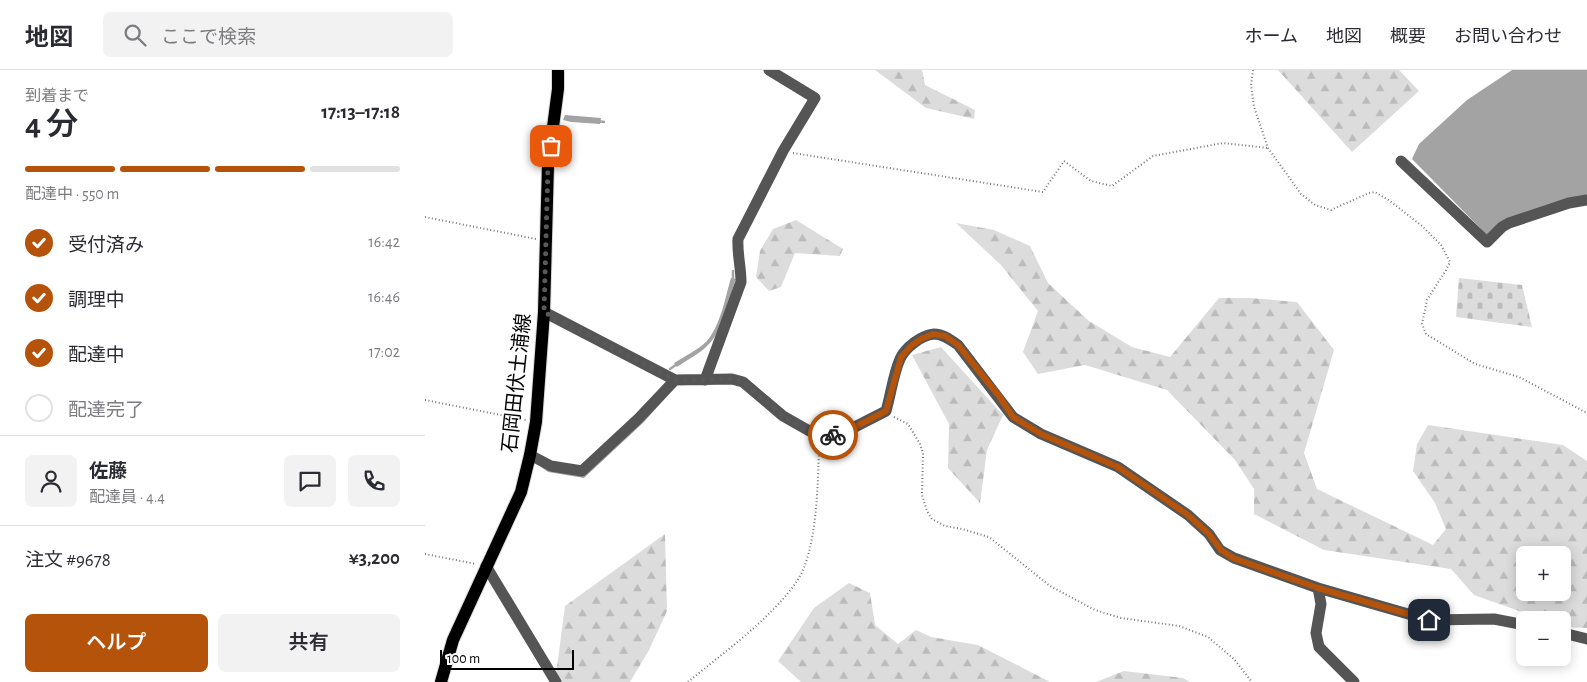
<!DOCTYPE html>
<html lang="ja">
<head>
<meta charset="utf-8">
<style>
  :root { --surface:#fff; --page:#f2f2f3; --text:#2b2b33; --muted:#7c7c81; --line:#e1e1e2; --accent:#b45309 }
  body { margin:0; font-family:"Alegreya Sans","Noto Sans JP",sans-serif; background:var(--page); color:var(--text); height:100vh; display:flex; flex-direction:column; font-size:19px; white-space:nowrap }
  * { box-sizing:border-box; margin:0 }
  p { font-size:16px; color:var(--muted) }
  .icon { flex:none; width:28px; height:28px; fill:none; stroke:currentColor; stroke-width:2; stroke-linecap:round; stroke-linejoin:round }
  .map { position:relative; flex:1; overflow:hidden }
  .details { display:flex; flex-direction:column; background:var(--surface); width:425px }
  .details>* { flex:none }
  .tools { position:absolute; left:1091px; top:476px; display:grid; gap:10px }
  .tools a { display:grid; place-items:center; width:55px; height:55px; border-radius:8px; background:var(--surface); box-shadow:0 2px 12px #0003; font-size:25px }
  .scale { position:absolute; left:15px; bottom:12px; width:134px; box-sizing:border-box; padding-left:5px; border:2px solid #000; border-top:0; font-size:14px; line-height:18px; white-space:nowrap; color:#000; -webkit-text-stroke:4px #fff; paint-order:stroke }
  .pin { position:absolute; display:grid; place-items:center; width:42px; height:42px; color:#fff; margin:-21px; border-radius:10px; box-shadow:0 2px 8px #0006 }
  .courier { position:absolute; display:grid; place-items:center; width:50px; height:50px; margin:-25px; border:4px solid #b45309; border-radius:50%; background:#fff; color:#222; box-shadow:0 1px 6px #0007 }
  .headline em { font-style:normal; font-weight:600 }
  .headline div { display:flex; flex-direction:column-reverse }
  .headline { display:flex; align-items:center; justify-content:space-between; height:85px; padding:0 25px }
  h1 { font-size:32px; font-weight:600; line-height:38px }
  .bar { display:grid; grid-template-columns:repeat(4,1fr); gap:8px 5px; align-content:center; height:60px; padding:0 25px }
  .bar i { height:6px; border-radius:4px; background:var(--line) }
  .bar .active { background:var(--accent) }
  .bar p { grid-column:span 4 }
  .line { display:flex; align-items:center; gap:12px; padding:0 25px; border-top:1px solid var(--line) }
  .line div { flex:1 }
  .round { display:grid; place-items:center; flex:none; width:52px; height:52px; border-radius:8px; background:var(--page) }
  ol { padding:0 25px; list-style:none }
  li { display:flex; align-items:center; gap:15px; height:55px }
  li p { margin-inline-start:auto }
  li .icon { padding:5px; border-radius:50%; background:var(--accent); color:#fff; stroke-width:4 }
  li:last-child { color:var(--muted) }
  li i { width:28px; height:28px; border:2px solid var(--line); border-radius:50% }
  .cta { display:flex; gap:10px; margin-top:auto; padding:10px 25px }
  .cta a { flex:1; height:58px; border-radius:8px; background:var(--accent); color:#fff; font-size:20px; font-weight:600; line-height:58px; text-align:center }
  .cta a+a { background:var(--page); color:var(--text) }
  header { display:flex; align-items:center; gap:30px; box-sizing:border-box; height:70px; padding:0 25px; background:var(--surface); border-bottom:1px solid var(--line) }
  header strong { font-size:24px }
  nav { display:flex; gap:28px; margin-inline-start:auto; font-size:18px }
  .search { width:350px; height:45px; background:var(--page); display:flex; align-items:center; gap:12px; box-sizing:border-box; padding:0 18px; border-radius:8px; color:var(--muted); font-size:19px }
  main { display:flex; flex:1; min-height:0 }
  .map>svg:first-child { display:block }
</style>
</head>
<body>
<header>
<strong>地図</strong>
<div class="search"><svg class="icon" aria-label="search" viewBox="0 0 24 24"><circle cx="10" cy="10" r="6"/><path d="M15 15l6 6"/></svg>ここで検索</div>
<nav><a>ホーム</a><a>地図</a><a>概要</a><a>お問い合わせ</a></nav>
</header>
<main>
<section class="details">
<div class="headline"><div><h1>4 分</h1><p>到着まで</p></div><em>17:13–17:18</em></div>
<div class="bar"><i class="active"></i><i class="active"></i><i class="active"></i><i></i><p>配達中 · 550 m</p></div>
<ol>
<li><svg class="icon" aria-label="check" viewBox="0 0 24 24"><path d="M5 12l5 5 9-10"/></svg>受付済み<p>16:42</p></li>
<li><svg class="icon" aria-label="check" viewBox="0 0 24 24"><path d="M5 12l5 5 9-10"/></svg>調理中<p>16:46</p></li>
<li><svg class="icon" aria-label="check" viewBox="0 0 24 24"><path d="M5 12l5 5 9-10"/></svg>配達中<p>17:02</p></li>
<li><i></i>配達完了</li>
</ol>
<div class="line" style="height:90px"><a class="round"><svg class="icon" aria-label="person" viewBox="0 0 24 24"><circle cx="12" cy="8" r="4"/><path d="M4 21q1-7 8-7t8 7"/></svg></a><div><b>佐藤</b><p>配達員 · 4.4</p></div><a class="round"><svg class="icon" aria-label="chat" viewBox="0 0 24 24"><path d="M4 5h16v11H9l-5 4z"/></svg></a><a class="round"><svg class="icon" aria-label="phone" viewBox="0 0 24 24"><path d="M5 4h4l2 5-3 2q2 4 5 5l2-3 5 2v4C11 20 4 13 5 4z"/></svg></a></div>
<div class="line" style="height:65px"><div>注文 #9678</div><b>¥3,200</b></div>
<div class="cta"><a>ヘルプ</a><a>共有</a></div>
</section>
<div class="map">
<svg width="1162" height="612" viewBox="0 0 1162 612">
  <defs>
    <pattern id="forest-firs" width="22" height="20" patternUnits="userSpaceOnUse" patternTransform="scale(1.25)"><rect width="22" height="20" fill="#dcdcdc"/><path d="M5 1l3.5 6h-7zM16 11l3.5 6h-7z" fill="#bbb"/></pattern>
    <pattern id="cemetery-stones" width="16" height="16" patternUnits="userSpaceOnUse" patternTransform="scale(1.25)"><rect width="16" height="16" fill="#dcdcdc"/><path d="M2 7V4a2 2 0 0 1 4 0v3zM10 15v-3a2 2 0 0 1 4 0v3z" fill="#bbb"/></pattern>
  </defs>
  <rect width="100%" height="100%" fill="#fff"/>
  <!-- forest -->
  <path fill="url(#forest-firs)" fill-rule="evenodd" d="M450 0H497L500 15 550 40 549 49 501 38Z
    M853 0H974L994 21 927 82Z
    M371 150 418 179 415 186 370 183 356 217 344 221 331 207 335 181 348 159Z
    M531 153 569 160 605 176 623 213 664 251 707 277 745 287 794 228H825L872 232 909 280 879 383 892 419 1008 475 1021 459 1010 433 988 401 992 374 1003 355 1138 375 1162 391V558L1139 557H1138V550H1119L1049 525 1026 499 899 480 829 444V419L810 390 742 320 660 295 613 304 598 282 613 241 576 195ZM1100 485H1138V522H1100Z
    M516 277 578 345 562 380 555 433 523 398 524 354 487 285Z
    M240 464 242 541 224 580 205 612H130L140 536Z
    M424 513 445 523 450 555 473 574 491 560 506 567 553 575 625 612H376L353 591 389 538Z
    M699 601 758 608 765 612H671Z"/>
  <!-- cemetery -->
  <path fill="url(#cemetery-stones)" d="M1034 208 1097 215 1107 257 1031 247Z"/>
  <!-- water -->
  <path fill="#a3a3a3" d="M1087 0H1162V126L1063 166 987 89 994 74 1042 30Z
    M140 45 176 48 175 54 146 52 138 50Z
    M306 208 311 209C304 228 298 260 284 274 275 284 263 289 252 297L249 293C260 286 273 280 282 271 296 254 300 228 306 208Z
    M244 324 218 353 159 408 123 402 116 397 158 403Z"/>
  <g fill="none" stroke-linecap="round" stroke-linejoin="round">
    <!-- stream -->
    <path stroke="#a3a3a3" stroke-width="2.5" d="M172 51 179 52
      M308 210V201
      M245 299 252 294"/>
    <defs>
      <path id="major" d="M16 612 28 570 96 422 105 385 111 352 119 242 123 95 133 19V0"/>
    </defs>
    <!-- major casing -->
    <use href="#major" stroke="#dbdbdb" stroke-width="14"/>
    <!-- path -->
    <path stroke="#777" stroke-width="2" stroke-dasharray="1 2.5" stroke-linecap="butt" d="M828 0 826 15 829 37 843 78 876 124 890 135 906 140 944 123 950 122 965 131 997 156 1016 175 1025 192 1021 200 1002 230 997 254 1001 264 1050 294 1094 307 1162 343
      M368 83 618 122 639 91 666 111 687 116 728 86 798 73 843 78
      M0 147 111 169
      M0 330 101 350
      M469 347 483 354 495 374 498 383 497 425 502 441 507 449 520 456 537 459 564 467 625 516 670 540 696 548 754 556 783 567 809 589 827 612
      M0 484 51 494
      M263 612C298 583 347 548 372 511 392 482 393 413 394 377"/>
    <!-- minor -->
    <path stroke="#555" stroke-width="11" d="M976 91 1062 172 1077 157 1084 153 1144 133 1162 130
      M119 242 250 310 307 309 318 312 358 346 395 367 420 362 461 341C466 324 468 305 475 289 480 278 496 265 509 264 518 264 526 270 533 275L588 347 616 364 693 397 763 445 784 464 795 480 809 488 893 518 1004 550 1069 549 1100 555
      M280 310 316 212C316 197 312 183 313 169L358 81 390 28 344 0
      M105 385 126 396 157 401 214 348 250 310
      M61 496 131 612
      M893 518 896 534 891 563 894 577 929 612
      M1138 563 1162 569"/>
    <!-- major -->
    <use href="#major" stroke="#000" stroke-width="12"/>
  </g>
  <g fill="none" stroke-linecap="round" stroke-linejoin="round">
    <!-- done -->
    <path stroke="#595959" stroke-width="5" stroke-dasharray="0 9" d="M126 76 123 95 119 242 250 310 307 309 318 312 358 346 386 363 395 367 408 365"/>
    <!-- route -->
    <path stroke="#b45309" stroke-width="6" d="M408 365 420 362 461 341 476 287 487 275 496 269 508 264 520 266 533 275 574 326 588 347 616 364 693 397 763 445 784 464 796 480 808 488 893 518 1004 550"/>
  </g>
  <g text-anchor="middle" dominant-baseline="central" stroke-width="4" stroke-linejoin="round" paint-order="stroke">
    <!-- street labels -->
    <g font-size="20" fill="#000" stroke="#fff">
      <text transform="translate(92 313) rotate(-84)">石岡田伏土浦線</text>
    </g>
  </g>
</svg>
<div class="tools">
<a>+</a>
<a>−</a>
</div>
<div class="scale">100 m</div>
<div class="pin" style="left:126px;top:76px;background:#ea580c"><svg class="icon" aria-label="bag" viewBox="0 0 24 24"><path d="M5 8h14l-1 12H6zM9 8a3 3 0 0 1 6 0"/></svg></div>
<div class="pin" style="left:1004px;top:550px;background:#1f2937"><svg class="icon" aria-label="home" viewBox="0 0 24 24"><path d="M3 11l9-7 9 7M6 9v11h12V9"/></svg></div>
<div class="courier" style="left:408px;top:365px"><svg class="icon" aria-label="bike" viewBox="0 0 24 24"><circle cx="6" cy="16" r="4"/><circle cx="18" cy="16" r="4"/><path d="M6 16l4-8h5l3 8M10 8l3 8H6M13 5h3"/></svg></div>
</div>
</main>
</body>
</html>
